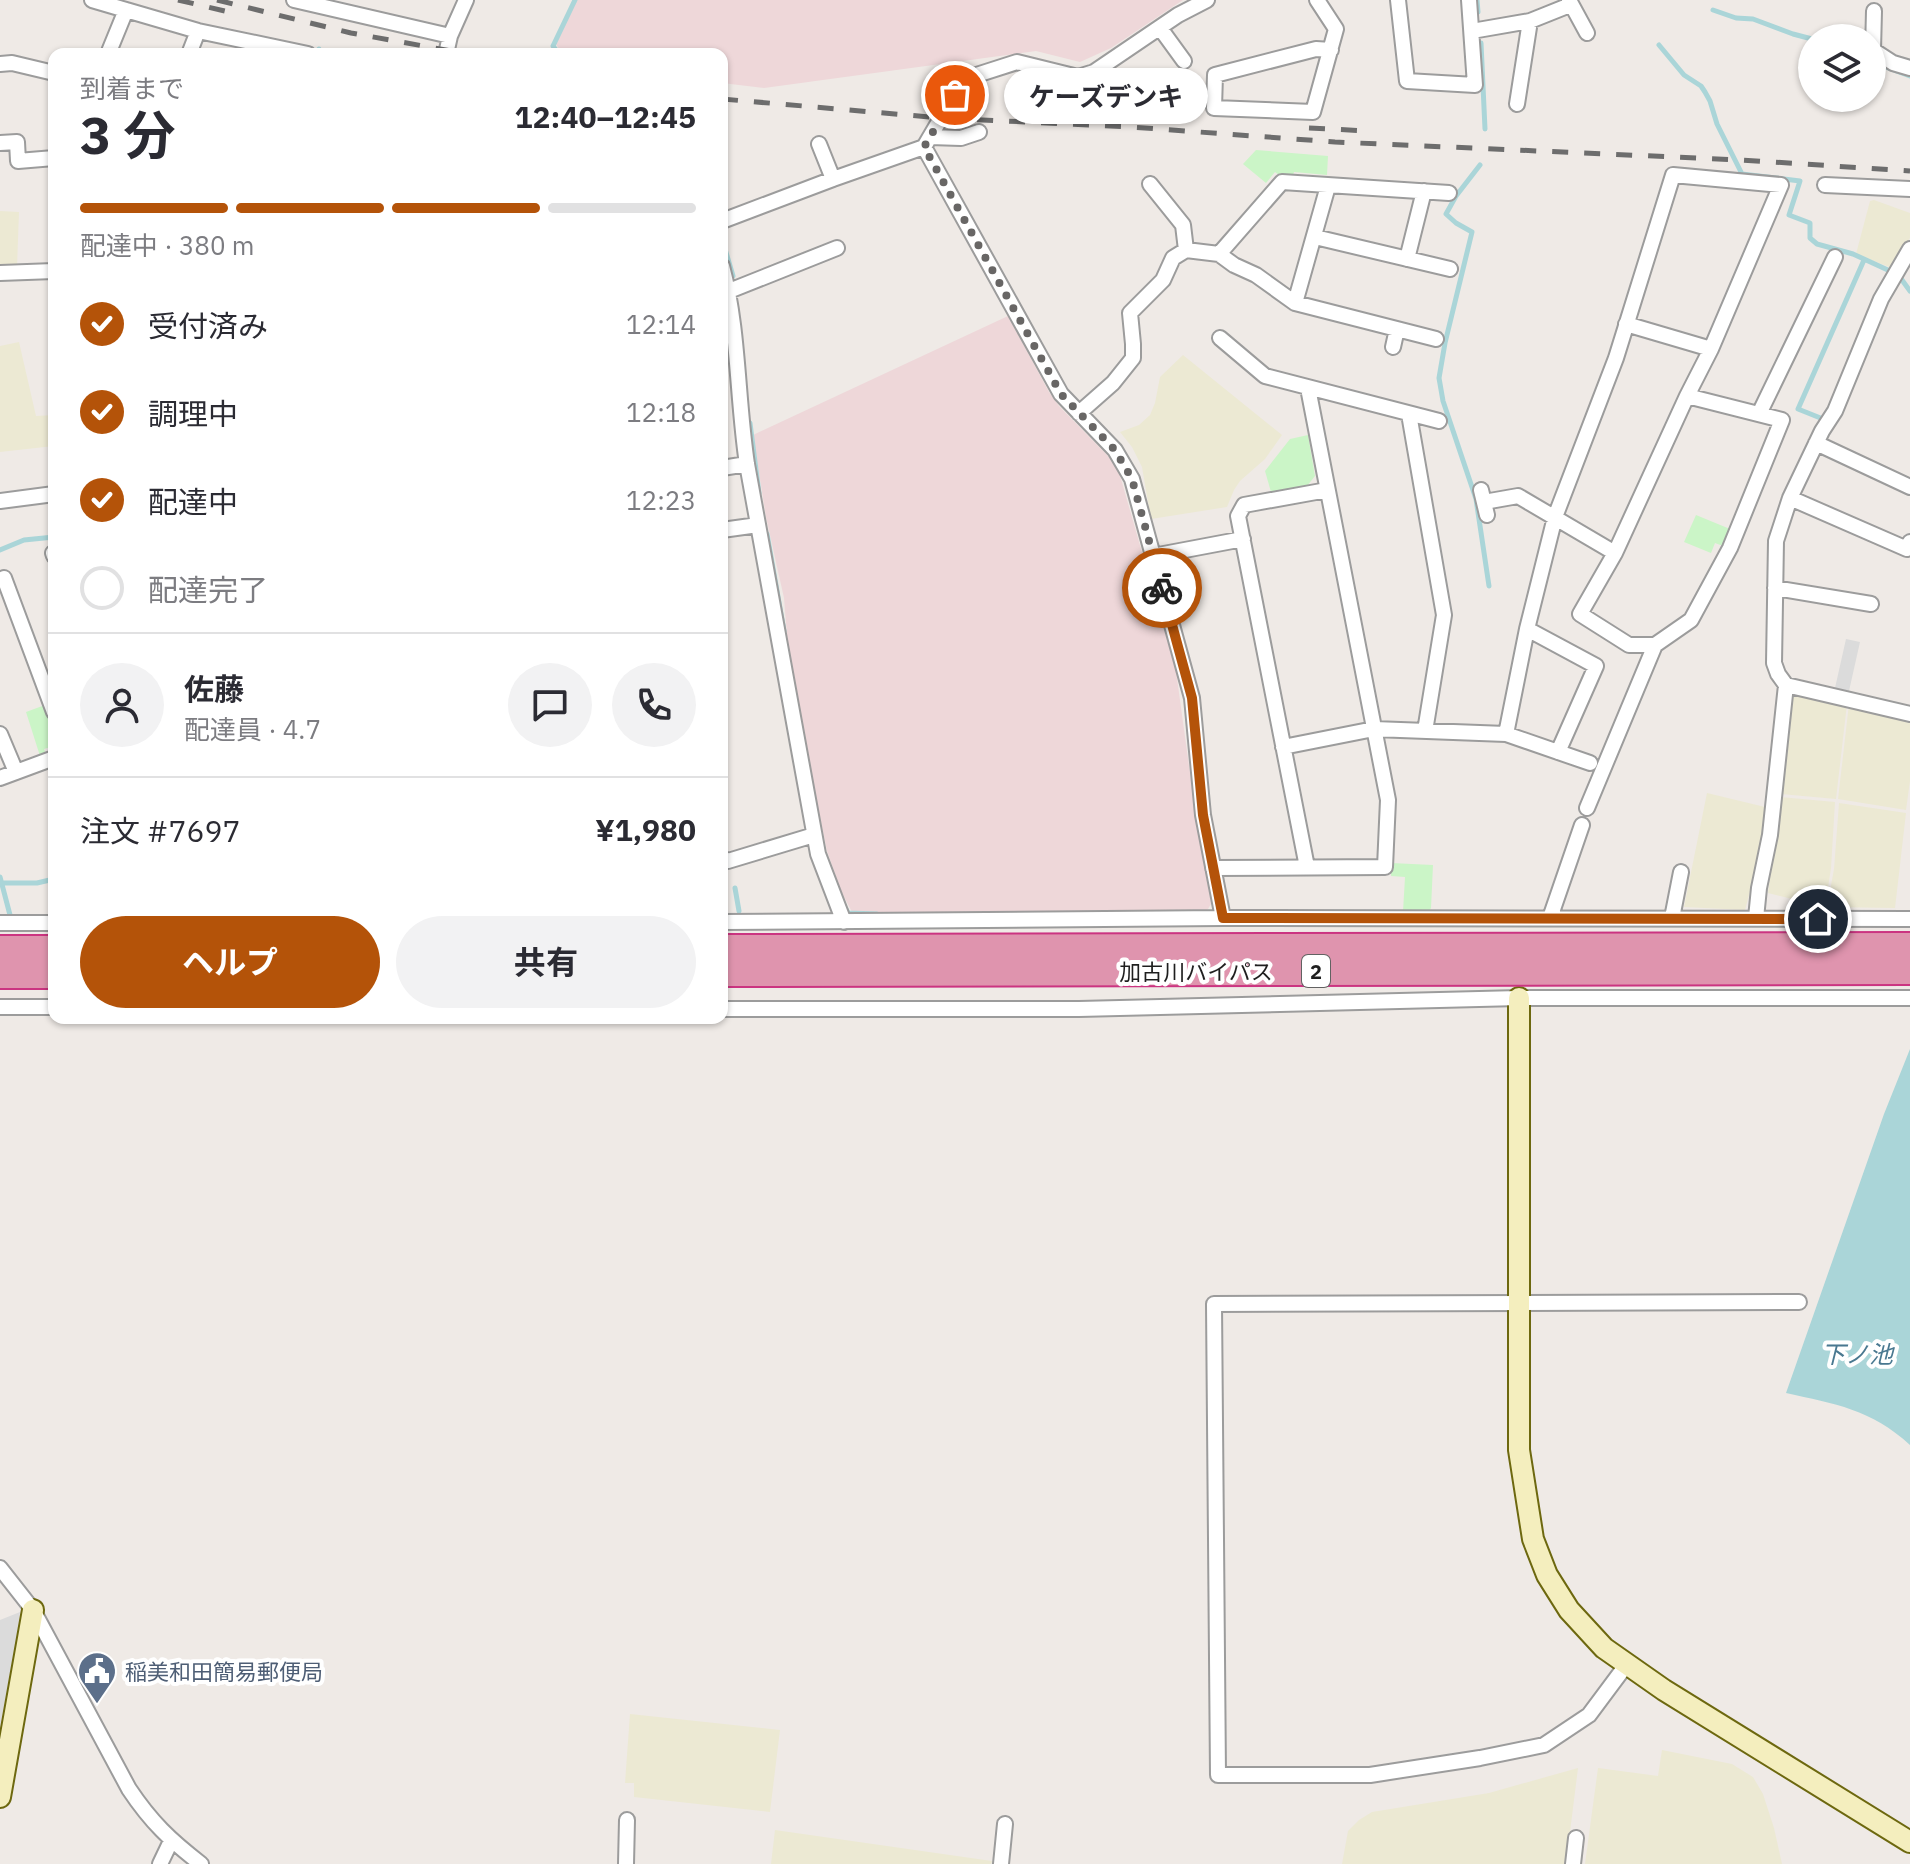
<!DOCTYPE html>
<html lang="ja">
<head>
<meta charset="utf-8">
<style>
  :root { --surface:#fff; --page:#f2f2f3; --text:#2b2b33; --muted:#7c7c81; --line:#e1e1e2; --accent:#b45309 }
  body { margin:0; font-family:"IBM Plex Sans","Noto Sans JP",sans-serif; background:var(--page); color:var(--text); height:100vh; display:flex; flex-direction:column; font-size:30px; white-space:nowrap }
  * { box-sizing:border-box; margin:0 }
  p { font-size:26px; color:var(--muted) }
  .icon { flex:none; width:44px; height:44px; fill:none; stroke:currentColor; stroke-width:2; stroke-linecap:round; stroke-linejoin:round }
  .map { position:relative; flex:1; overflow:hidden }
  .details { position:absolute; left:48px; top:48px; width:680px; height:976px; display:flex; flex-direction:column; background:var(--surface); border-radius:16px; box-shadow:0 2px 6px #0004 }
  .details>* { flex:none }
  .controls { position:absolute; left:1798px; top:24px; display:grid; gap:16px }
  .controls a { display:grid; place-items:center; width:88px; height:88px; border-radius:50%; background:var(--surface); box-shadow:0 2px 6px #0004; font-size:40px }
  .pin { position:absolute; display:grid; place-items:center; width:68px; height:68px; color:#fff; margin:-34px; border:4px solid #fff; border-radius:50%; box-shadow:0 2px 8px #0007 }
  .courier { position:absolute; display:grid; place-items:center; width:80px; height:80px; margin:-40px; border:6px solid #b45309; border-radius:50%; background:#fff; color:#222; box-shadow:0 2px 10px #0007 }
  .bubble { position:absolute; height:56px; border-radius:28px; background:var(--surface); box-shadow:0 2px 6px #0004; font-size:26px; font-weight:700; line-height:56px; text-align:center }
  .headline em { font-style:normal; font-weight:700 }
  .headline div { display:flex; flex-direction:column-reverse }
  .headline { display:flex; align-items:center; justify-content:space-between; height:136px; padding:0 32px }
  h1 { font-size:52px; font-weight:700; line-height:60px }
  .bar { display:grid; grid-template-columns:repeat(4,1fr); gap:12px 8px; align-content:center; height:96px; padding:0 32px }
  .bar i { height:10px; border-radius:6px; background:var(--line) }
  .bar .on { background:var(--accent) }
  .bar p { grid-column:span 4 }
  .line { display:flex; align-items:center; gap:20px; padding:0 32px; border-top:2px solid var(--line) }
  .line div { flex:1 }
  .round { display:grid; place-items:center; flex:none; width:84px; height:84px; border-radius:42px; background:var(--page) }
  ol { padding:0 32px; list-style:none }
  li { display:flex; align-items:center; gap:24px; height:88px }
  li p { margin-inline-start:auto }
  li .icon { padding:8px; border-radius:50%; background:var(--accent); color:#fff; stroke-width:4 }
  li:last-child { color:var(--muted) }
  li i { width:44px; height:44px; border:4px solid var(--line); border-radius:50% }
  .cta { display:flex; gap:16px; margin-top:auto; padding:16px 32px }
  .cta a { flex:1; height:92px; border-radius:48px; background:var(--accent); color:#fff; font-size:32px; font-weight:700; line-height:92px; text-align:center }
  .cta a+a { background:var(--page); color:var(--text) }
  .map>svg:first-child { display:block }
</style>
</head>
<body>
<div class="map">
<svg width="1910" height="1864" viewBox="0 0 1910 1864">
  <rect width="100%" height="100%" fill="#efeae6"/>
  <!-- commercial -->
  <path fill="#eed7d9" d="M577 0H1183L1111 48 1080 62 1036 51 764 88 722 83V54H562L556 44Z
    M1008 316 1049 392 1059 406 1109 457 1119 472 1176 671 1193 795 1211 904 1208 909 1199 914 852 912 841 891 827 851 795 696 789 660 784 598 766 517 753 435Z"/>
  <!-- farmland -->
  <path fill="#ece9d3" d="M1874 200 1910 213V238L1892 268 1856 254 1870 201Z
    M0 211 19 212 17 267 0 266Z
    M19 342 36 416 54 415V446L0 452V346Z
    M1183 355 1282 435 1265 459 1240 481 1234 490 1227 507 1151 519 1142 467 1132 447 1120 432 1139 425 1150 415 1155 403 1160 377Z
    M1792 690 1847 704 1836 799 1781 794 1791 715Z
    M1849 704 1910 716V781L1906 810 1838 799Z
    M1707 793 1765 807 1767 809 1759 858 1745 910 1684 907Z
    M1780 797 1835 802 1831 868 1825 907 1768 893Z
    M1839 803 1906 813 1895 908 1827 907 1834 869Z
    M630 1714 780 1730 770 1812 634 1797V1783H625Z
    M1662 1750 1732 1764 1753 1777 1763 1794 1774 1828 1782 1864H1585L1598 1768 1658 1776Z
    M1578 1768 1566 1864H1342L1348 1831 1359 1820 1372 1812 1489 1793Z
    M775 1830 992 1861 991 1864H771Z"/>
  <!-- park -->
  <path fill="#cbf5c7" d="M1256 150 1328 156 1327 175 1294 172 1293 175H1279L1275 172 1266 183 1243 164Z
    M1308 435 1315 476 1307 486 1271 492 1265 471 1290 439Z
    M1696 515 1730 529 1723 546 1715 543 1711 553 1684 542Z
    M45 705 54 727V746L44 749 46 754 40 756 26 712Z
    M1391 863 1433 865 1431 908 1429 911 1403 912 1405 877 1391 876Z"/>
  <!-- parking -->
  <path fill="#dbdbdb" d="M1846 639 1860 642 1849 691 1835 688Z
    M20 1612 17 1635 0 1727V1620Z"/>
  <!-- water -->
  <path fill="#aad5d8" d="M1910 1049V1445C1871 1409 1835 1404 1786 1393L1884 1114Z"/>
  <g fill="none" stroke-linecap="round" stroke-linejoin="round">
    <!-- stream -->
    <path stroke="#aad5d8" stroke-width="5" d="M1477 0 1478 12
      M1713 10 1736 18 1753 19 1793 34 1812 39
      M1481 43 1485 129
      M1659 45 1684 75 1701 86 1705 92 1710 101 1717 124 1742 174 1800 181 1789 215 1810 223V238L1817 244 1853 254 1890 271
      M319 49 320 54
      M559 54 553 46 575 0
      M1872 62 1910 76
      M1480 165 1456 196 1446 214 1456 223 1472 232 1445 343 1439 378 1443 401 1476 499 1489 586
      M722 239 733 276
      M1902 280 1910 291
      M1823 419 1798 409 1864 260
      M750 423 759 493
      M767 534 784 631
      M0 550 24 540 54 537
      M722 844 723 849
      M0 877 10 915
      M2 883H37L54 879
      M735 888 739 911
      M846 909 848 913 877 914"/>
    <defs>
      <path id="street" d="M92 0 126 10 108 54
        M294 0 450 36
        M1317 0 1336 29 1313 112 1214 108 1215 75 1316 49 1331 50
        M1398 0 1407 81 1475 85 1469 0
        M1569 0 1587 33
        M126 10 198 31 308 54
        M1874 11 1873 50 1893 63 1910 68
        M1160 28 1184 61
        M1472 31 1530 21 1570 5
        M189 54 198 31
        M446 54 450 36 466 0
        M0 64 12 63 54 73
        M1047 99 1078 77
        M1517 104 1530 21
        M930 137 961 138 979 132
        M0 143 17 142 18 161 54 158
        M819 144 833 179
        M924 147 1061 394 1115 450 1132 479 1192 698 1203 815 1223 918
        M1150 184 1183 225 1186 250
        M1825 185 1910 189
        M722 221 833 179 924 147 964 79 1017 62 1078 77 1094 72 1178 15 1207 0
        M1315 237 1450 269
        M1910 249 1881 299 1835 411 1822 431 1790 498 1776 541 1774 663 1778 674 1786 685 1910 714
        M1219 254 1282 182 1449 193
        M1407 259 1424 191
        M722 266C739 330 737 398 747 464L818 854 844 922
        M0 273 54 271
        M729 291 837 248
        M1295 303 1328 186
        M1626 324 1711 349
        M1220 338 1265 376 1439 421
        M1393 347 1397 329
        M1079 413 1113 383 1133 358V344L1130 313 1163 280 1173 258 1186 250 1219 254 1234 265 1256 275 1295 303 1436 339
        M1409 414 1444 615 1425 731
        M1759 414 1835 257
        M1816 443 1910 487
        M722 468 747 464
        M1481 490 1487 515
        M1790 498 1907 549 1910 542
        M0 501 54 494
        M1484 502 1518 496 1615 553
        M722 530 758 525
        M53 553 54 556
        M1153 556 1243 539
        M0 580 4 578 54 712
        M1775 588 1871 604
        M1527 629 1596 666 1558 752
        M0 734 16 772
        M1506 734 1527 629 1555 517 1616 358 1673 175 1781 185 1711 349 1687 396
        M1283 747 1374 729 1506 734 1590 763
        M0 778 54 758
        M1587 808 1655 645 1691 620 1730 548 1782 420 1687 396 1615 553 1580 614 1629 645H1655
        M722 859 728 861 814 835
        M1307 867 1238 516 1244 505 1327 490
        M1213 868 1385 867 1388 800 1308 388
        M1550 918 1582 825
        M1672 918 1681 872
        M1756 918 1759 888 1770 835 1786 685
        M722 922 1223 918 1910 919
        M0 923H54
        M0 1007H54
        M722 1009H1079L1519 998H1910
        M0 1568 33 1610 129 1789C151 1822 170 1840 201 1864
        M1627 1664 1589 1715 1544 1745 1480 1758 1370 1775H1218L1214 1304 1799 1302
        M160 1864 171 1841
        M626 1864 627 1820
        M1001 1864 1005 1824
        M1573 1864 1576 1838"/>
      <path id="secondary" d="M1519 998V1450L1533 1539 1547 1575 1569 1610 1604 1648 1664 1690 1910 1842
        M0 1797 33 1610"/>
      <path id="highway" d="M722 949 1910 947
        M0 950H54
        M722 972 1910 970
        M0 974H54"/>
    </defs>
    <!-- street casing -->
    <use href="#street" stroke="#9c9c9c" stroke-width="18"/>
    <!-- secondary casing -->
    <use href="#secondary" stroke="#6d680f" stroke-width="24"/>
    <!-- highway casing -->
    <use href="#highway" stroke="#cb3481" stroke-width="32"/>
    <!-- street -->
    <use href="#street" stroke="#fff" stroke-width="14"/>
    <!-- secondary -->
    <use href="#secondary" stroke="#f4eebe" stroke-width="20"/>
    <!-- highway -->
    <use href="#highway" stroke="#df94ae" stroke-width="28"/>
    <!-- rail -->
    <path stroke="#6d6d6d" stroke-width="5" stroke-dasharray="16 16" stroke-linecap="butt" d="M178 0 229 12
      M217 0 351 33 468 54
      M722 99 942 118 1131 127 1335 142 1742 160 1910 171
      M1309 128 1369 131"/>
  </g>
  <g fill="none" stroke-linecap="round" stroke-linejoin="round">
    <!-- done -->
    <path stroke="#686665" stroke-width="8" stroke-dasharray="0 14.4" d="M955 95 924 147 1061 394 1115 450 1132 479 1162 588"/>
    <!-- route -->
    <path stroke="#b45309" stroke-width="10" d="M1162 588 1192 698 1203 815 1223 918 1818 919"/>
  </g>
  <!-- icons -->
  <defs>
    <symbol id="civic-pin" viewBox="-11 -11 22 30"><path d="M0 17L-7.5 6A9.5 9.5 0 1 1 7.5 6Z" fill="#5c6f8a" stroke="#fff"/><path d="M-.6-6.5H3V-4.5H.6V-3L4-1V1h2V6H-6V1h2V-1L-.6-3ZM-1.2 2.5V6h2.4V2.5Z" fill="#fff"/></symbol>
  </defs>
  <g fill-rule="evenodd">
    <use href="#civic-pin" x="75" y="1649" width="44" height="60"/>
  </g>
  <g text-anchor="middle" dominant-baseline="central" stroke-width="8" stroke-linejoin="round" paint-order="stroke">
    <!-- shield labels -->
    <rect fill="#fff" stroke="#626262" stroke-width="2" x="1302" y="955" width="28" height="32" rx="6"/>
    <g font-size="20" font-weight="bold" fill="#1f1f1f">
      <text x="1316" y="971">2</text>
    </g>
    <!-- street labels -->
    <g font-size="22" fill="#1f1f1f" stroke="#fff">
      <text x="1196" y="971">加古川バイパス</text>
    </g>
    <!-- service labels -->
    <g font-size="22" fill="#4e5e75" stroke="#fff" text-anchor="start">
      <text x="125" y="1671">稲美和田簡易郵便局</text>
    </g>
    <!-- water labels -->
    <g font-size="24" font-style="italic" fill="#497890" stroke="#fff">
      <text x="1857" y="1354">下ノ池</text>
    </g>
  </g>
</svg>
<div class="controls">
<a><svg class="icon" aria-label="layers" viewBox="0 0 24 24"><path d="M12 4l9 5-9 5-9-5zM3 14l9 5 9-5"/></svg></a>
</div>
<div class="pin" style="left:955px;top:95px;background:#ea580c"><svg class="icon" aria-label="bag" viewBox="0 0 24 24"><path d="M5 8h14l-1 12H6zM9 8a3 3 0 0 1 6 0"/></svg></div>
<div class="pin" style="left:1818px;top:919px;background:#1f2937"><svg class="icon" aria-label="home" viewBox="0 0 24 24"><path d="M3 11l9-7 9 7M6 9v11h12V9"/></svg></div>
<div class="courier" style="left:1162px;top:588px"><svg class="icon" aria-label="bike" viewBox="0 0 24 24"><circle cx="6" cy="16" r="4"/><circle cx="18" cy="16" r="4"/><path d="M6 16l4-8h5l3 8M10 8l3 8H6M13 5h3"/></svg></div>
<div class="bubble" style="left:1004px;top:68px;width:204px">ケーズデンキ</div>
<section class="details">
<div class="headline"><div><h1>3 分</h1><p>到着まで</p></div><em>12:40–12:45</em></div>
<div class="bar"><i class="on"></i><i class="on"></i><i class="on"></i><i></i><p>配達中 · 380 m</p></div>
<ol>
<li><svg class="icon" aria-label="check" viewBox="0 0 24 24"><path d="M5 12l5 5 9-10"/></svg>受付済み<p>12:14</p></li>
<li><svg class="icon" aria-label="check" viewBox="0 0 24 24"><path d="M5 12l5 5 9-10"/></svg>調理中<p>12:18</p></li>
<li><svg class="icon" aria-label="check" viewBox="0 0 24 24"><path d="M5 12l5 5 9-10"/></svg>配達中<p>12:23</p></li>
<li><i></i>配達完了</li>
</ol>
<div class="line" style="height:144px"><a class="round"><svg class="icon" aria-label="person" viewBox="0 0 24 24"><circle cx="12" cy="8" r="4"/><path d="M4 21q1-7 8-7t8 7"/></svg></a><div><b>佐藤</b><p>配達員 · 4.7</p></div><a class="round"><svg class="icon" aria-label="chat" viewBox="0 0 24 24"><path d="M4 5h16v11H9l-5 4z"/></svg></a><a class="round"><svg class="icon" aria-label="phone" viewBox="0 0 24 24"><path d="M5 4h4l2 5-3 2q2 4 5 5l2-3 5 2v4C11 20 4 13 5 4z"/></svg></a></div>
<div class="line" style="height:104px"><div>注文 #7697</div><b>¥1,980</b></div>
<div class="cta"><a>ヘルプ</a><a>共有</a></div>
</section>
</div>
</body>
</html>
